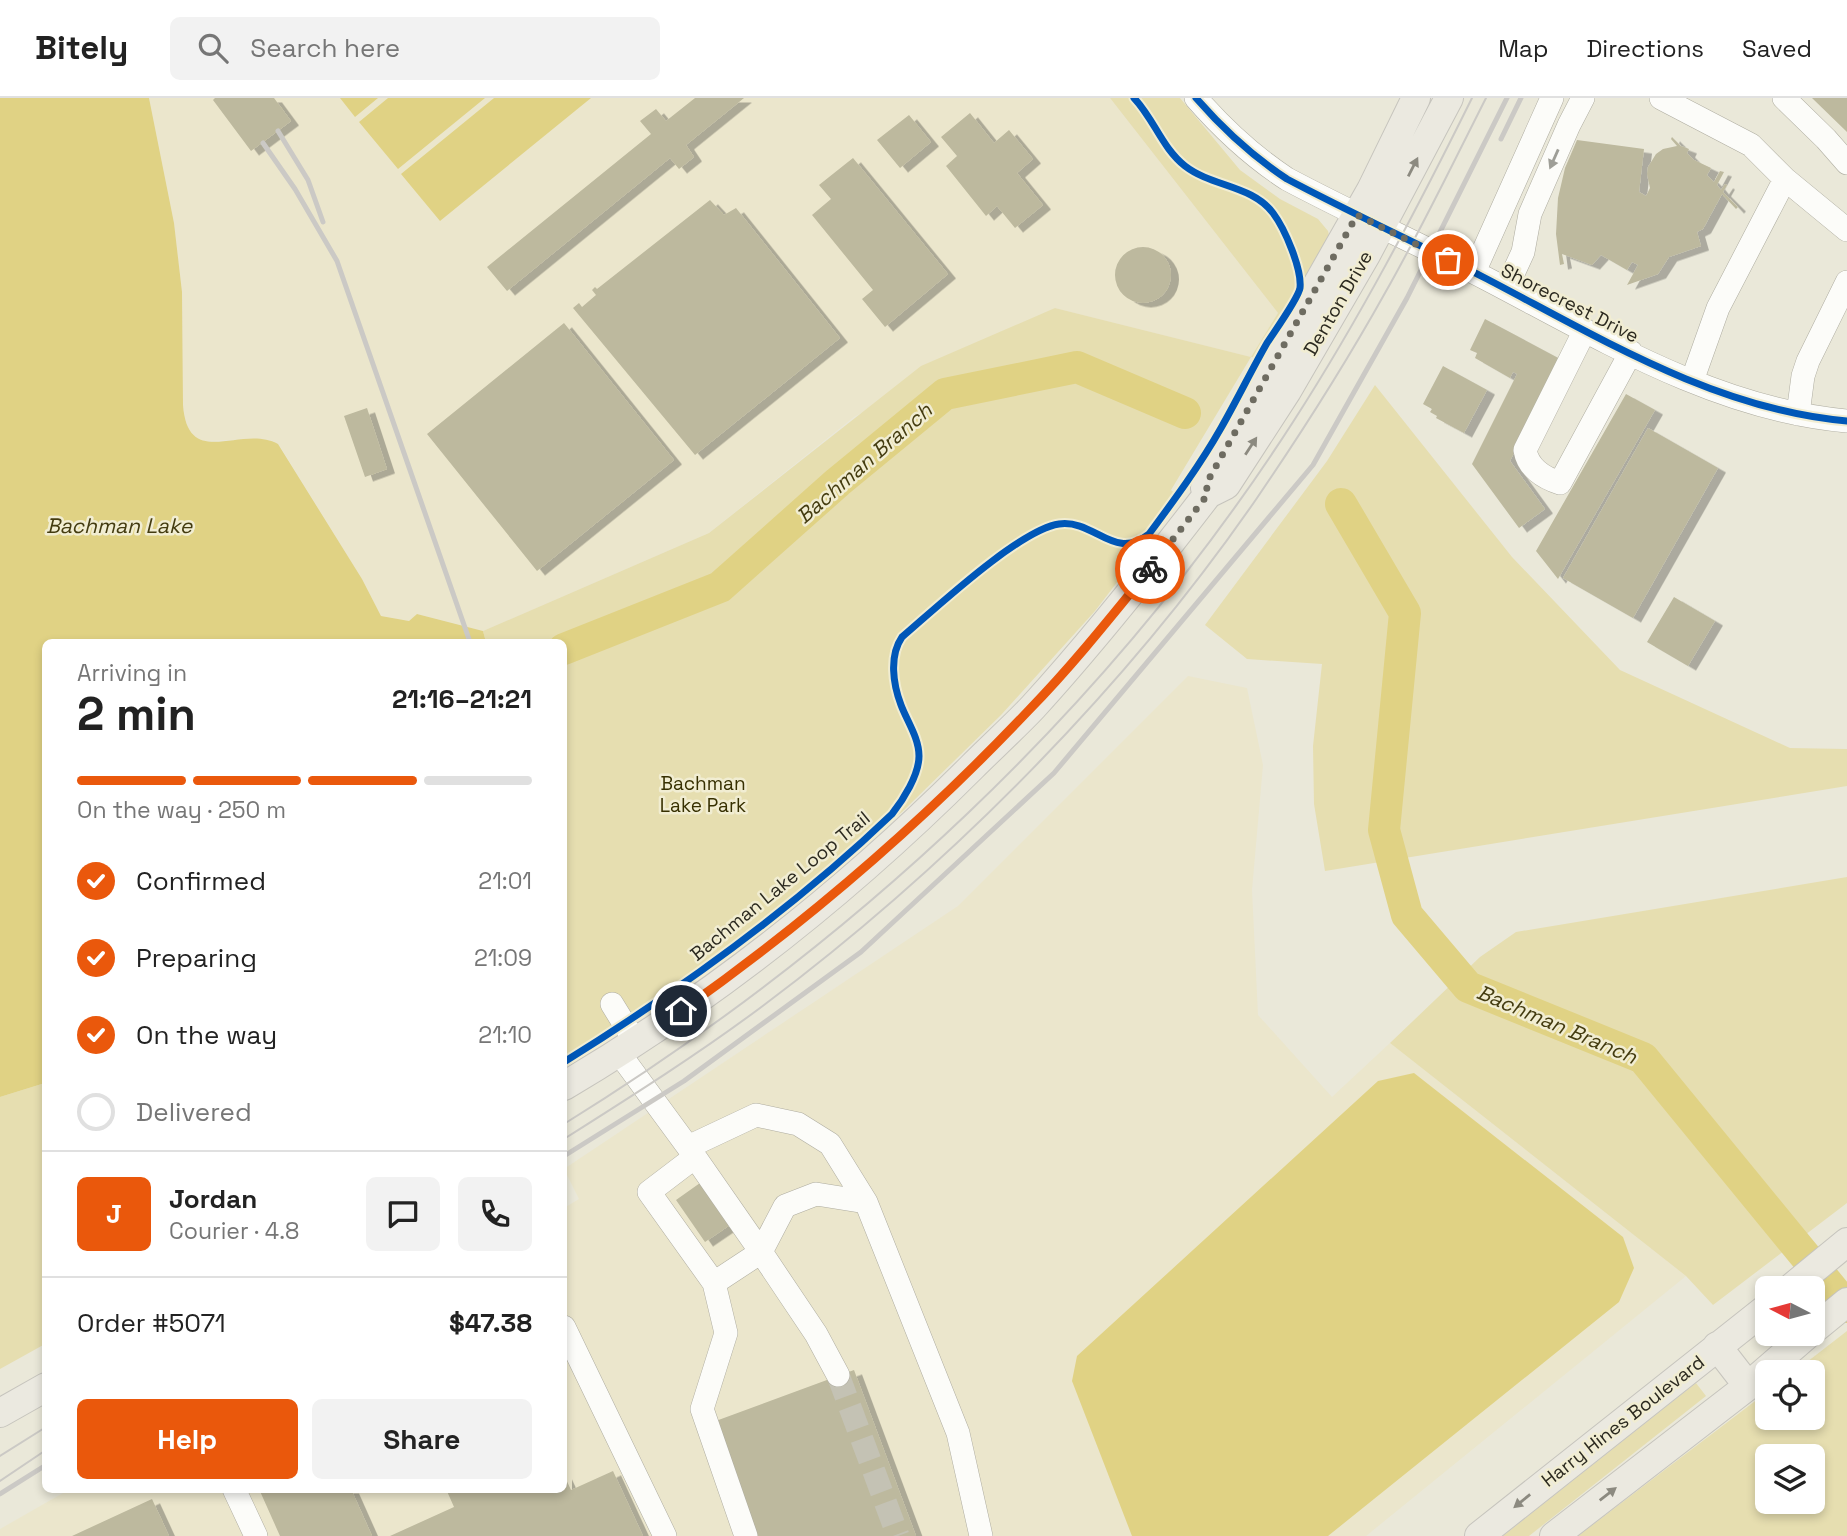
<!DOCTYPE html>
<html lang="en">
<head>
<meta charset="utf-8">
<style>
  :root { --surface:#fff; --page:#f2f2f2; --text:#222; --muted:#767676; --line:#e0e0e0; --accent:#ea580c }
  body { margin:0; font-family:"Space Grotesk",sans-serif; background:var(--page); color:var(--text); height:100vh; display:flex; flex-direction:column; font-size:26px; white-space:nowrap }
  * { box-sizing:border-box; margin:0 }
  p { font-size:23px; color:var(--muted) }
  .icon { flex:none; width:38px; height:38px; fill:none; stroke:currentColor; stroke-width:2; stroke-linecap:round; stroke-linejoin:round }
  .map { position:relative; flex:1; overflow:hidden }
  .drawer { position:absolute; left:42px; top:541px; width:525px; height:854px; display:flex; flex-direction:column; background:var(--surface); border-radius:10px; box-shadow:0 4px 10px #0003 }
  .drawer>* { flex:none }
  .needle { width:46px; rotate:276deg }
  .tools { position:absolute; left:1755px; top:1178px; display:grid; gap:14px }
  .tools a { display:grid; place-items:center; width:70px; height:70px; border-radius:10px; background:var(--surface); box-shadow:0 4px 10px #0003; font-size:35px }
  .pin { position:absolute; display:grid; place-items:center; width:60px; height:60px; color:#fff; margin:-30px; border:4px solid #fff; border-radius:50%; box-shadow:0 2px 7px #0007 }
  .courier { position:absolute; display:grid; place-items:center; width:70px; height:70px; margin:-35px; border:5px solid #ea580c; border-radius:50%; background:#fff; color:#222; box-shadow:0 2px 9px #0007 }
  .summary em { font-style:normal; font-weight:800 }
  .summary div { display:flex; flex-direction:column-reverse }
  .summary { display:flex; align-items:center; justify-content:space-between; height:119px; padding:0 35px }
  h1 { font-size:46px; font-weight:800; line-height:52px }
  .bar { display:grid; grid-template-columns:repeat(4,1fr); gap:10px 7px; align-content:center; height:84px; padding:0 35px }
  .bar i { height:9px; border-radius:5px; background:var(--line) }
  .bar .active { background:var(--accent) }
  .bar p { grid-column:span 4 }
  .line { display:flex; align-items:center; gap:18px; padding:0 35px; border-top:2px solid var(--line) }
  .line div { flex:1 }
  .round { display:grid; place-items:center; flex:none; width:74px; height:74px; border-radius:10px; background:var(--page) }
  ol { padding:0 35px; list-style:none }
  li { display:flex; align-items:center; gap:21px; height:77px }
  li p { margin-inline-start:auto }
  li .icon { padding:7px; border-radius:50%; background:var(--accent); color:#fff; stroke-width:4 }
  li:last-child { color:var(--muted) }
  li i { width:38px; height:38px; border:4px solid var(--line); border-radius:50% }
  .button { display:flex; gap:14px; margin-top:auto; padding:14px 35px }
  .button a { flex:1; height:80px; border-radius:10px; background:var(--accent); color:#fff; font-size:28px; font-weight:800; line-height:80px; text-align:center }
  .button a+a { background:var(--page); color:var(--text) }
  header { display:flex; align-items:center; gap:42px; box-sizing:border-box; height:98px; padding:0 35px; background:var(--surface); border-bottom:2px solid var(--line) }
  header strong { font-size:33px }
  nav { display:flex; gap:38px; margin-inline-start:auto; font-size:24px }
  .search { width:490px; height:63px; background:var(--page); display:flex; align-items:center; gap:18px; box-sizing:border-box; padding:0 24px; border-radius:10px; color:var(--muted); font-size:26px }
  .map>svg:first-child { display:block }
</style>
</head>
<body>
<header>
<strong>Bitely</strong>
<div class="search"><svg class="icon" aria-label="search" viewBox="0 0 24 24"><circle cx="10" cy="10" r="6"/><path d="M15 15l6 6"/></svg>Search here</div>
<nav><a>Map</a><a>Directions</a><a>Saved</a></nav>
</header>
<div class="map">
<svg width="1847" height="1438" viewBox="0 0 1847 1438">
  <defs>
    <filter id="shadow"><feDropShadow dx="8" dy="4.5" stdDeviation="0" flood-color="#0004"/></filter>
  </defs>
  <rect width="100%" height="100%" fill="#eae8d9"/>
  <!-- built -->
  <path fill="#ebe6cc" d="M149 0H1110L1278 215 1251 259 1055 210 854 319 709 435 483 533 418 516 409 523 381 518 362 481 281 350 273 343 261 341 203 343 192 337 189 332 185 321 183 307 182 194 174 125Z
    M1188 578 1247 590 1263 667 1252 792 1258 917 1332 999 1390 945 1686 1178 1366 1438H0V1431L70 1391H564V1110L579 1101 564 1071 958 808Z"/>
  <!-- green -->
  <path fill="#e6deb0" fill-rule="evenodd" d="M1110 0H1180L1240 72 1280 101 1318 121 1328 133 1330 141 1264 261 1251 259 1171 392 1181 401 1095 513 1001 617 902 714 661 906 564 962V544H486L483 533 709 435 921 268 1055 210 1251 259 1278 215Z
    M1375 287 1512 459 1620 572 1790 650 1847 651V688L1325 773 1314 706 1313 648 1322 566 1247 561 1205 527 1327 363Z
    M1847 779V1105L1713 1207 1686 1178 1390 945 1480 859 1516 834Z
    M45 985V1246L0 1271V999Z
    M1847 1233V1438H1578L1767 1294 1768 1320H1813V1274H1794ZM1768 1358H1813V1404H1768Z
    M1696 1285 1706 1298 1529 1438H1503Z"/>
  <!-- water -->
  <path fill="#e0d284" d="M0 0H149L174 125 182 194 183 307C188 373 241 326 278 346L362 481 381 518 409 523 417 516 483 533 486 544H46L45 985 0 999Z
    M340 0H378L355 19Z
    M388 0H485L398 71 359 24Z
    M494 0H591L440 123 401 76Z
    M1414 975 1623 1139 1634 1170 1619 1204 1328 1438H1132L1072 1283 1077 1258 1378 983Z"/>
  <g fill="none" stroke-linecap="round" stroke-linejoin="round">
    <!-- river -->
    <path stroke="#e0d284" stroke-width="32" d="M1341 406 1405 515 1384 732 1407 817 1468 889 1643 960 1847 1209
      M564 551 720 489 838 384 945 296 1077 269 1185 315"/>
  </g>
  <!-- building -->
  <path fill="#bdb99e" filter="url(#shadow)" d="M215 0H274L291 23 251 53 213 2Z
    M695 0H744L686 47 694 59 679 71 670 60 507 193 487 169 651 36 640 23 656 11 666 23Z
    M1812 0H1847V34Z
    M970 15 994 45 1009 32 1033 61 1017 75 1043 107 1015 130 997 108 986 118 946 68 957 58 941 39Z
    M909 17 931 44 900 70 877 42Z
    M1672 39 1681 48 1689 51 1687 55 1694 62 1711 70 1707 77 1714 84 1720 73 1724 74 1717 87 1721 92 1725 86 1727 87 1723 94 1738 109 1736 111 1722 96 1703 131 1697 134 1701 148 1669 159 1658 176 1627 187 1638 167 1632 164 1627 172 1601 157 1592 167 1562 156 1564 166 1560 167 1556 136 1558 100 1565 70 1577 42 1644 51 1639 94 1646 98 1650 90 1647 76 1648 69 1656 56 1663 51 1677 48 1671 41Z
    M853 60 948 176 885 229 862 201 873 192 812 117 831 101 819 87Z
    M710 102 724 117 736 110 840 240 695 357 573 210 579 205 582 209 596 197 592 192 595 189 597 191Z
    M1115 177a28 28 0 1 1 56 0a28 28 0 1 1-56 0Z
    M1485 221 1560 261 1510 363 1545 411 1519 430 1472 366 1517 276 1513 274 1510 280 1475 260 1477 255 1470 252Z
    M564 225 674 362 537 473 427 336Z
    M1443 268 1487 292 1464 335 1436 320 1437 318 1430 314 1432 311 1423 306Z
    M1626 296 1655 312 1558 481 1536 453Z
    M367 310 387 371 365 379 344 318Z
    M1648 330 1718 370 1633 520 1563 480Z
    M1674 499 1715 523 1688 568 1647 544Z
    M700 1085 730 1127 705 1144 676 1102Z
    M854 1272 916 1438H756L713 1324Z
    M613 1373 643 1438H390L454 1409 446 1391H564V1377L571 1392Z
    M259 1391H351L372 1438H280Z
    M152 1401 169 1438H72Z"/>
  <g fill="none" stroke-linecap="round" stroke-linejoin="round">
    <!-- minor-tunnel -->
    <path stroke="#c4c2b4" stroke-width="23" stroke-dasharray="23 11" stroke-linecap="butt" d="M838 1277 898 1438"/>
    <defs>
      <path id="minor" d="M1196 0C1223 31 1252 58 1287 81 1353 116 1421 147 1487 181 1600 240 1717 312 1847 323
        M1661 0 1751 47 1785 81
        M1784 0 1826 41 1847 65
        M1474 174 1552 0
        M1506 191 1523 154 1530 116 1569 27 1583 0
        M1585 232 1525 352C1528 370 1544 380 1560 385L1631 254
        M1692 283 1718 210 1785 81 1847 132
        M1798 316 1803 278 1808 263 1847 184
        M612 906 636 945
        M619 955 688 1049 756 1017 798 1026 830 1046 866 1104 958 1335 981 1438
        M688 1049 761 1154 714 1185 726 1235 702 1311 746 1438
        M695 1059 649 1094 714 1185
        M564 1229 665 1438
        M838 1277 816 1236 761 1154 785 1108 816 1096 866 1104
        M234 1391 256 1438"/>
      <path id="major" d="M1205 390 1264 280 1371 92 1416 0
        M564 988C713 900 849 792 972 669 992 649 1013 630 1033 609 1095 541 1152 469 1208 396L1226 387 1287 293 1366 157 1449 0
        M1791 1190 1847 1144
        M1813 1232 1847 1204
        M1717 1248 1748 1288
        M0 1315 46 1289
        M1479 1438 1768 1209
        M1554 1438 1748 1288 1808 1236"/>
    </defs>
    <!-- minor casing -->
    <use href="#minor" stroke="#aeaca0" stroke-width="24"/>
    <!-- major casing -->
    <use href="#major" stroke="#c6c4bd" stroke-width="30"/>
    <!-- minor -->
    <use href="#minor" stroke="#fcfcf9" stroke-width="23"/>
    <!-- major -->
    <use href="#major" stroke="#ebe9e0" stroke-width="28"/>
    <!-- tram -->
    <path stroke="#cbc9c5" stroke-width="2" d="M564 1026C853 847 1108 611 1293 324 1360 220 1417 111 1472 0
      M564 1041C632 998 700 955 764 907 949 768 1126 590 1257 400 1302 334 1346 265 1385 195 1421 132 1453 65 1486 0
      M0 1358 46 1329
      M0 1383 46 1352"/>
    <!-- rail -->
    <path stroke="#cbc9c5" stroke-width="5" d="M278 33 308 82 323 124
      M1501 41 1521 0
      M263 45 295 91 337 163 470 544
      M564 1058 684 983 861 854 1054 675 1313 367 1407 200 1507 0
      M0 1396 46 1367"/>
    <defs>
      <path id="cycleway" d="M1196 0C1223 31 1252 58 1287 81 1353 116 1421 147 1487 181 1600 240 1717 312 1847 323
        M564 964C680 892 793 811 892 716 903 702 919 677 919 658 919 640 907 623 901 607 893 586 889 558 902 539 935 511 1019 432 1059 426 1095 421 1114 464 1149 436 1175 401 1200 367 1221 330 1237 302 1251 273 1267 245 1274 234 1298 201 1300 190 1302 171 1285 131 1273 115 1252 87 1212 89 1185 68 1162 50 1154 21 1134 0"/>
    </defs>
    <!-- cycleway casing -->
    <use href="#cycleway" stroke="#f1edd2" stroke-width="11"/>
    <!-- cycleway -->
    <use href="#cycleway" stroke="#0057b8" stroke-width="7"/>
  </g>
  <!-- one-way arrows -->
  <defs><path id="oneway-solid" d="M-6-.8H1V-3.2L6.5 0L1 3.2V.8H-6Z" transform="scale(1.75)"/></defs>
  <use fill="#9e9e97" href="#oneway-solid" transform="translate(1554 61) rotate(114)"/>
  <g fill="#8c8a80">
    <use href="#oneway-solid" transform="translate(1413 69) rotate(-63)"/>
    <use href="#oneway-solid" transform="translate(1251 348) rotate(-57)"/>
    <use href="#oneway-solid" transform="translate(1608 1396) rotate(-38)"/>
    <use href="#oneway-solid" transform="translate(1522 1403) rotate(141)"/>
  </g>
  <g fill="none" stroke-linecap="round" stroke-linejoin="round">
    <!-- done -->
    <path stroke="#6e6c61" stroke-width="7" stroke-dasharray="0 12.6" d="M1150 471 1208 396 1206 386 1357 117 1448 162"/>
    <!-- route -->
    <path stroke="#ea580c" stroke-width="9" d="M681 913C807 824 923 724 1029 612 1072 568 1111 519 1150 471"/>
  </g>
  <g text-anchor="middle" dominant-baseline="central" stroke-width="5" stroke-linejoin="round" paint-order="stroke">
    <!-- street labels -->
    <g font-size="19" fill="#2c2a20" stroke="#f1edd2">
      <text transform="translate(1338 205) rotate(-60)">Denton Drive</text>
      <text transform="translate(1570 205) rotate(27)">Shorecrest Drive</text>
      <text transform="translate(780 788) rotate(-39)">Bachman Lake Loop Trail</text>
      <text transform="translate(1623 1323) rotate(-38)">Harry Hines Boulevard</text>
    </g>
    <!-- park labels -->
    <g font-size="19" fill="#373001" stroke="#f1edd2">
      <text x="703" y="685">Bachman<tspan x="703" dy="22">Lake Park</tspan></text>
    </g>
    <!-- water labels -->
    <g font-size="21" font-style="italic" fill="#443c10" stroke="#f1edd2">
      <text transform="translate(864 365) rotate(-41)">Bachman Branch</text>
      <text x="119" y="427">Bachman Lake</text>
      <text transform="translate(1557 926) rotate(23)">Bachman Branch</text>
    </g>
  </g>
</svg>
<div class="tools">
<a><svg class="needle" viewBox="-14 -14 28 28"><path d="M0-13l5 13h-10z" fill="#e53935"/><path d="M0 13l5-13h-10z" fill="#767676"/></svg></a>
<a><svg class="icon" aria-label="locate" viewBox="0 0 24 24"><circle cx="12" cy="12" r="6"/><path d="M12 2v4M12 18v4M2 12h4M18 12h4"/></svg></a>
<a><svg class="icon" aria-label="layers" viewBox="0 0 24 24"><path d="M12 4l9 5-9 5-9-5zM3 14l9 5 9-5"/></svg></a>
</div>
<div class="pin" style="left:1448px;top:162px;background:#ea580c"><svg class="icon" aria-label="bag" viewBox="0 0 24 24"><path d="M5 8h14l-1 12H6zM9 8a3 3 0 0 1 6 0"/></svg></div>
<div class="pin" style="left:681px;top:913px;background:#1f2937"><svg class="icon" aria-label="home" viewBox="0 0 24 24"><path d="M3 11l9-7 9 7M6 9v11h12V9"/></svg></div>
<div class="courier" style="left:1150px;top:471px"><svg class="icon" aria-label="bike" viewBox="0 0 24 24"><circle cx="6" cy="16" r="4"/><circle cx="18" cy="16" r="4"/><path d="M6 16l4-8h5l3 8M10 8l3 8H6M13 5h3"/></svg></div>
<section class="drawer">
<div class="summary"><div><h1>2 min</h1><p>Arriving in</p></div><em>21:16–21:21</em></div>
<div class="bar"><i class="active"></i><i class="active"></i><i class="active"></i><i></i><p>On the way · 250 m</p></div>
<ol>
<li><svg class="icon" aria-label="check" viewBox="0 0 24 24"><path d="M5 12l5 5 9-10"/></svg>Confirmed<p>21:01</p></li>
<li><svg class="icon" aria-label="check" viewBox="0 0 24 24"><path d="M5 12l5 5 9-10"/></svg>Preparing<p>21:09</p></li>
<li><svg class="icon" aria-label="check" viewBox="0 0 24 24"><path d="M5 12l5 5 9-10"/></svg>On the way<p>21:10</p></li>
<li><i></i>Delivered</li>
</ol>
<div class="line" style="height:126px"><b class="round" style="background:var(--accent);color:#fff">J</b><div><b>Jordan</b><p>Courier · 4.8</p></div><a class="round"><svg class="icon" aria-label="chat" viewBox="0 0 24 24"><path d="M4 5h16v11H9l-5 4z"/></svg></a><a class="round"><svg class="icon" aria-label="phone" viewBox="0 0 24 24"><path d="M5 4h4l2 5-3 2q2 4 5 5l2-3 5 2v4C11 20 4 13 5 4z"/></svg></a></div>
<div class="line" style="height:91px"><div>Order #5071</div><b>$47.38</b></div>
<div class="button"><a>Help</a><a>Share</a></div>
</section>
</div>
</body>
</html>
